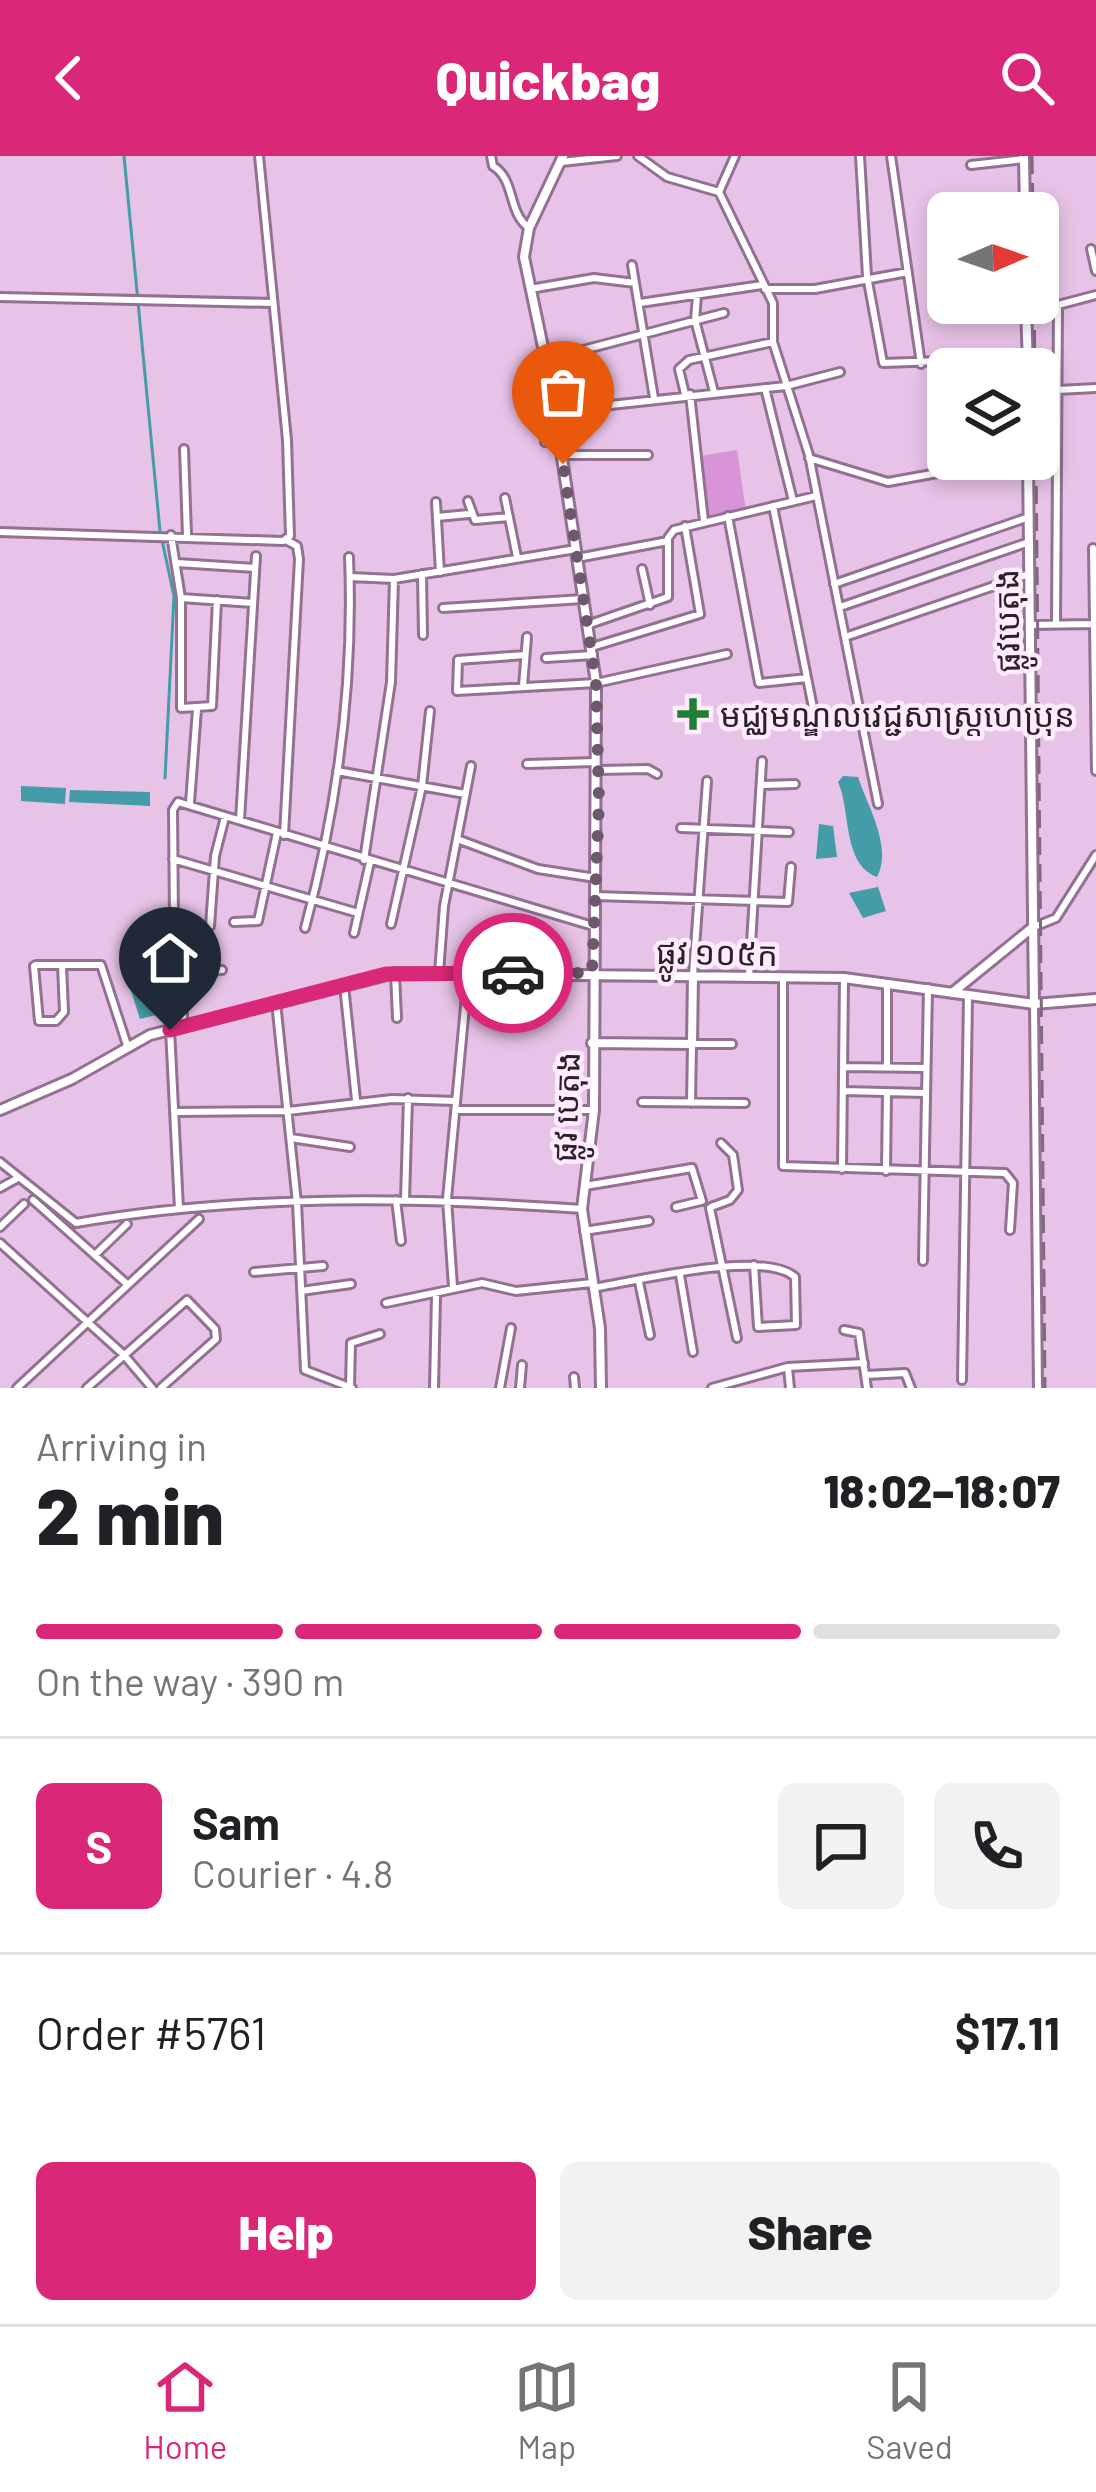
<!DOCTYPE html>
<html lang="en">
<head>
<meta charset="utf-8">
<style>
  :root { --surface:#fff; --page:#f2f2f2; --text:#202124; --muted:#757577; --line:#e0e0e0; --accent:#db2777 }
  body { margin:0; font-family:Barlow,"Noto Sans Khmer",sans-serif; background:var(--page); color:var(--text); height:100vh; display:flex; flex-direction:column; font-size:45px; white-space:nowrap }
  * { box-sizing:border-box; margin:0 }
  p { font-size:39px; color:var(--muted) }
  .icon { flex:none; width:66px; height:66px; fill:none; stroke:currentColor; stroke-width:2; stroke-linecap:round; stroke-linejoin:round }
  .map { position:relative; height:1232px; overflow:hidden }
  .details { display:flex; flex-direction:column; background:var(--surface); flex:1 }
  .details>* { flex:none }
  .needle { width:78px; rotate:88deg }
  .controls { position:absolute; left:927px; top:36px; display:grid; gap:24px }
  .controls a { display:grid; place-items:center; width:132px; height:132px; border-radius:18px; background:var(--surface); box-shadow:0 6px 18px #0003; font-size:60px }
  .pin { position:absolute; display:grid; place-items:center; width:102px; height:102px; color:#fff; margin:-123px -51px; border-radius:50% 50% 50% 0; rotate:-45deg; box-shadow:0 0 12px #0007 }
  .pin .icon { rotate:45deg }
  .courier { position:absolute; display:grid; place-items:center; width:120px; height:120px; margin:-60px; border:9px solid #db2777; border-radius:50%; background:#fff; color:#222; box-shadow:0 3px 15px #0007 }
  .head em { font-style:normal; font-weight:800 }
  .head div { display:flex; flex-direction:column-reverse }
  .head { display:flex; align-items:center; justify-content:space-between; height:204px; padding:0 36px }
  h1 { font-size:78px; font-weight:800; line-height:90px }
  .bar { display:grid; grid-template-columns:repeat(4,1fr); gap:18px 12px; align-content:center; height:144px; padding:0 36px }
  .bar i { height:15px; border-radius:9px; background:var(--line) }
  .bar .selected { background:var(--accent) }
  .bar p { grid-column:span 4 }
  .line { display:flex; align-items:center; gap:30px; padding:0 36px; border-top:3px solid var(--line) }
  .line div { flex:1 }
  .round { display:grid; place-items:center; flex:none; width:126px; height:126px; border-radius:18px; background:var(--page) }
  .button { display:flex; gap:24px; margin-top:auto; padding:24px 36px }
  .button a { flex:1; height:138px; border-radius:18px; background:var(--accent); color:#fff; font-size:48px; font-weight:800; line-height:138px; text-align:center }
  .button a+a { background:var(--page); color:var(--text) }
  header { display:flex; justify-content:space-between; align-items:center; height:156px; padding:0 36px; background:var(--accent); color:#fff; font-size:54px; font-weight:800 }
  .tab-bar { display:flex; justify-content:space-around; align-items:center; height:168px; border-top:3px solid var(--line); background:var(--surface); font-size:33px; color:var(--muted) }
  .tab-bar a { display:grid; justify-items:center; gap:6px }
  .tab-bar .selected { color:var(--accent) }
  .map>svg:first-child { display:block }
</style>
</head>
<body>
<header><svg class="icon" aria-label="back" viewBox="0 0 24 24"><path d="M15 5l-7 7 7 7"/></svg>Quickbag<svg class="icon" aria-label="search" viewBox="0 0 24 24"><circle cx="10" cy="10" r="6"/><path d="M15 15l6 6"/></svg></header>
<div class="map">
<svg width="1096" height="1232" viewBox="0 0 1096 1232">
  <rect width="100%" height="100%" fill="#e7c3e7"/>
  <!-- green -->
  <path fill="#d993d9" d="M737 294 746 355 708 361 700 300Z"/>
  <!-- water -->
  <path fill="#439ca7" d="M843 620 858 621C867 649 893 691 877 721 842 708 851 654 838 626Z
    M21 630 66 632 65 648 21 645Z
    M70 634 150 636V650L69 646Z
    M819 668 833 670 837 701 816 703Z
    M878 731 886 755 863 762 849 737Z
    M135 818 161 819 167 827 168 856 140 863 127 822Z"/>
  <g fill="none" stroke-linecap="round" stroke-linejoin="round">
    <!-- stream -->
    <path stroke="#439ca7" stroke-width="3" d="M124 0 160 375 174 440 165 622"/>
    <defs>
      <path id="street" d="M491 0 493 10C516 24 507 56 529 72
        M638 0 667 21 719 36 773 147V186L809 299 878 648
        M860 0 867 120 883 207 941 205
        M891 0 921 208
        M561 6 617 0
        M971 9 1025 3
        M719 36 735 0
        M1091 93 1096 115
        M632 109 654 242
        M530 133 594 122 635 127
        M765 133H815L908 116
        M697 140 695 164 714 236
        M0 141 273 147
        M640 147 762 129
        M545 204 724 157
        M765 232 793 345
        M1038 235 1096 232
        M685 238 679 213 689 204 773 186
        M690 238 704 365
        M555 255 786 230 840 216
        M545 286 546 266 556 261
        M184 293 187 379
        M562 299H648
        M809 302 888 326 1014 303
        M505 342 517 401
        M468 345 475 364 509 361
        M436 346 440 416
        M773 350 815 562
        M728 360 759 527 807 522
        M437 361 469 358
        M0 376 283 385 290 380 287 284 259 0
        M171 379 181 442V552L212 550 217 444
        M1093 392 1096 615
        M577 402 668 385
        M177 407 255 412
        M642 413 650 449
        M422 418 423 479
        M350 421 394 423 576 393
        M834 428 1029 361
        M181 442 253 447
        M840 451 1029 386
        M443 452 583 443
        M1056 468 1058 149 1096 139
        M587 469 668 441V382L674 374 816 340
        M1030 469 1092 468
        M848 480 1029 418
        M592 491 700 458 685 370
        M525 499 458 504 457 535 596 527 727 498
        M546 502 593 499
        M523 530 527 481
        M527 608 596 606
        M599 614 648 613 657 618
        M337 615 465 638
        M762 629 795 628
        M190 647 197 553
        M240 664 256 400
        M681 672 789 676
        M284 679 299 403 297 390 286 384
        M457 683 538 713 596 722
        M173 703 358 757
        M364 704 391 526 394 423
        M595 740 788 746 791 711
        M234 766 258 765 277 677
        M391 768 422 630 430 555
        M210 770 215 700 225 661
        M1034 771 1056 762 1096 699
        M305 772C337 653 354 525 349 401
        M354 777 370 706
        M62 809 64 856 56 865H39L34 810 36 809H101L127 889
        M178 817 222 814
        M395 817 397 862
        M439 817 444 750 471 610
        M693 819 707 625
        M749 821 762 605
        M783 821V1010L1005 1017 1013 1027 1010 1074
        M887 828V911
        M344 829 356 944
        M276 846 297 1047 305 1214 352 1232
        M1034 848 1038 1232
        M184 870 174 765 173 654 178 646 593 770
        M170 873 179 1053
        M844 911 925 912
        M844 935 925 937
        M642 946 745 947
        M691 947 692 888H732
        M456 954H594
        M175 956 288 955 392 943 456 945
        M291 982 350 991
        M0 1006 76 1067C242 1038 414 1041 582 1053
        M842 1013 844 822
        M886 1015 887 936
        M585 1030 692 1012 702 1045
        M0 1032 18 1022
        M33 1044 127 1128
        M396 1044 401 1085
        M405 1044 408 942
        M676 1051 701 1045
        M711 1051 730 1044 738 1034 733 999 721 987
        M710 1052 737 1182
        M0 1071 24 1048
        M584 1075 649 1065
        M0 1087 124 1199 152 1232
        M96 1098 127 1068
        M923 1105 928 832
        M254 1116 323 1110
        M680 1119 693 1196
        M639 1126 650 1179
        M453 1131 447 1043 468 818
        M593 1132C637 1125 763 1093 795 1121L796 1169 758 1171 754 1109
        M301 1135 351 1128
        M386 1147 482 1127 516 1135 592 1127
        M844 1174 859 1177 867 1232
        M788 1212 790 1232
        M866 1219 905 1217 911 1232
        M574 1221 575 1232
        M962 1224 968 840
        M350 1231 351 1187 380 1178
        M17 1232 199 1063
        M87 1232 187 1144 215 1173 216 1183 161 1232
        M434 1232 436 1140
        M500 1232 511 1172
        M520 1232 522 1209
        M712 1232 788 1211 864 1207"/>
      <path id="secondary" d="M563 0 529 72 524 101 551 229 596 527 594 954 582 1053 600 1172 601 1232
        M1024 0 1025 57
        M1026 147 1028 213
        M1028 303 1034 848
        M952 837 1033 771
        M592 887 692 888 693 819
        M0 954 72 923 150 879 395 817 844 822 1034 848 1096 843"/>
    </defs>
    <!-- street casing -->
    <use href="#street" stroke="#927192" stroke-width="12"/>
    <!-- secondary casing -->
    <use href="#secondary" stroke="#927192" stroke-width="14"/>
    <!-- street -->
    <use href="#street" stroke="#fff" stroke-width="6"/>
    <!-- secondary -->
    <use href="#secondary" stroke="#fff" stroke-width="8"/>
    <!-- rail -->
    <path stroke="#806980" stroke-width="3" stroke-dasharray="18 9" stroke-linecap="butt" d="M1032 0 1033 57
      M1034 147 1035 213
      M1036 303 1045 1232"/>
  </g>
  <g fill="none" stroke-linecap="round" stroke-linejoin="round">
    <!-- done -->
    <path stroke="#6d586d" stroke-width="12" stroke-dasharray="0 21.6" d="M513 817H592L599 646 596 527 563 308"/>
    <!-- route -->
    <path stroke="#db2777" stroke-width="15" d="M170 874 386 818 513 817"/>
  </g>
  <!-- markers -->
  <path fill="#1e8033" stroke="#feebfd" stroke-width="4.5" d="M687 540h12v12h12v12h-12v12h-12v-12h-12v-12h12z"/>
  <g text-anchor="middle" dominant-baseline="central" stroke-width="9" stroke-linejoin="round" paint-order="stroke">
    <!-- street labels -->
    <g font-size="33" fill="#2c1f2c" stroke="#feebfd">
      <text transform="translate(1006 465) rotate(-91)">ផ្លូវបេតុង</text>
      <text transform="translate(717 796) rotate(1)">ផ្លូវ ១០៥ក</text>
      <text transform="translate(565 951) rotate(-88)">ផ្លូវ បេតុង</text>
    </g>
    <!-- poi labels -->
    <g font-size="33" fill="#2c1f2c" stroke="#feebfd" text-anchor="start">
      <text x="720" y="558">មជ្ឈមណ្ឌលវេជ្ជសាស្ត្រហេប្រុន</text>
    </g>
  </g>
</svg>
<div class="controls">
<a><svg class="needle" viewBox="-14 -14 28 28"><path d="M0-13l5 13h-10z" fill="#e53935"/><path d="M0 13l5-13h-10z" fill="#757577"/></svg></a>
<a><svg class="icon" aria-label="layers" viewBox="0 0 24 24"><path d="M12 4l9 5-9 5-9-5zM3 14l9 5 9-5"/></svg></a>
</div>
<div class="pin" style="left:563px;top:308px;background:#ea580c"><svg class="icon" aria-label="bag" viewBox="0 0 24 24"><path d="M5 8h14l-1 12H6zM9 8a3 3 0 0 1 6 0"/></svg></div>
<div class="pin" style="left:170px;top:874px;background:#1f2937"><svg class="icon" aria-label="home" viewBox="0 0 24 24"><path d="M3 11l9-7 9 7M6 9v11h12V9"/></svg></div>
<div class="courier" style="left:513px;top:817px"><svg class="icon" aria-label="car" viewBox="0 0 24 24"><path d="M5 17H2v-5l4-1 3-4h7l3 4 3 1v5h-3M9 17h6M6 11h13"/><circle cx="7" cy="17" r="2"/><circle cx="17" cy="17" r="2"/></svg></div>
</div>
<section class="details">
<div class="head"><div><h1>2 min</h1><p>Arriving in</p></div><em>18:02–18:07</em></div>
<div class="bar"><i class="selected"></i><i class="selected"></i><i class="selected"></i><i></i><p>On the way · 390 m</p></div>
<div class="line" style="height:216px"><b class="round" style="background:var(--accent);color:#fff">S</b><div><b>Sam</b><p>Courier · 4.8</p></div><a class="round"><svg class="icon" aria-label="chat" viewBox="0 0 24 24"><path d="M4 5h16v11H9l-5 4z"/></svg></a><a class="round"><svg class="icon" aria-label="phone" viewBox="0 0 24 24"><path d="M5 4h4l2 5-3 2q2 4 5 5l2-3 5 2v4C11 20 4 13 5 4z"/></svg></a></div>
<div class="line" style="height:156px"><div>Order #5761</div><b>$17.11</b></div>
<div class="button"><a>Help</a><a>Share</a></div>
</section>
<nav class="tab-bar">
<a class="selected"><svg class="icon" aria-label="home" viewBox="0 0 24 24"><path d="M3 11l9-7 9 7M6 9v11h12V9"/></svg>Home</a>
<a><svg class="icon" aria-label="map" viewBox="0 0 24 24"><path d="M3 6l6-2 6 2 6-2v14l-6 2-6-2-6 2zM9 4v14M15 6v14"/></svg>Map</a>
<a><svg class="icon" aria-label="saved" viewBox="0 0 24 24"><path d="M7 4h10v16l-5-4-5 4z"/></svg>Saved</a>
</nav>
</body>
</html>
